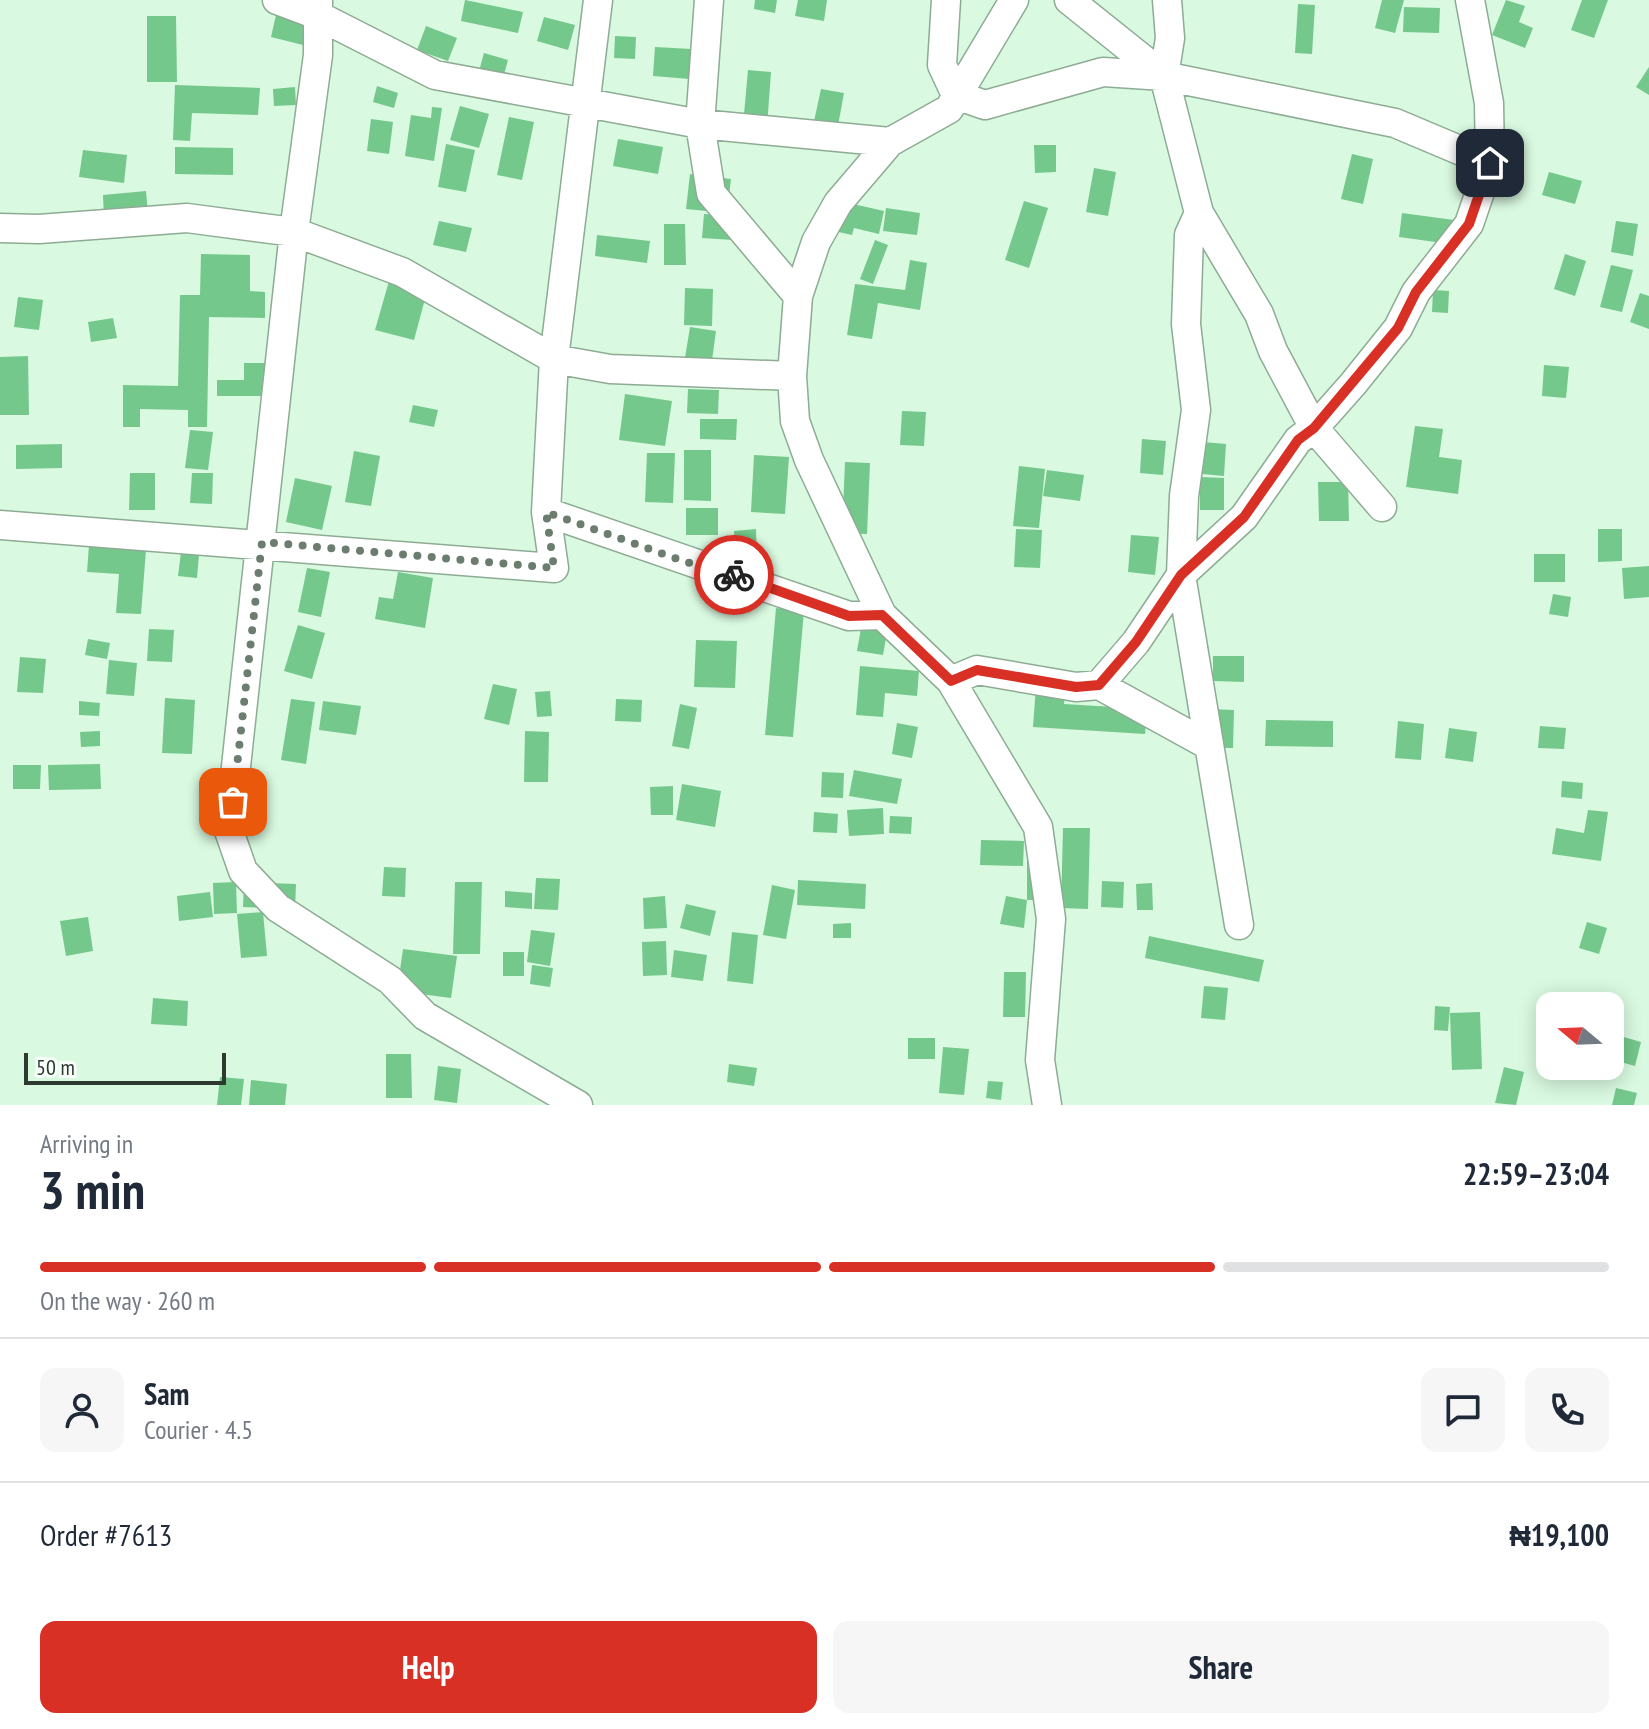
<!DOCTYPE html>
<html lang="en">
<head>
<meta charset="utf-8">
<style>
  :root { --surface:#fff; --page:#f6f6f7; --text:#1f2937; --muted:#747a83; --line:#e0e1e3; --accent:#d93025 }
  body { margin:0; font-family:"PT Sans Narrow",sans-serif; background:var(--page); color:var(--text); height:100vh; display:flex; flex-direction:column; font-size:30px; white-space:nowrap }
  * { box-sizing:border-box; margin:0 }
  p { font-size:26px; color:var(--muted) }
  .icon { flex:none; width:44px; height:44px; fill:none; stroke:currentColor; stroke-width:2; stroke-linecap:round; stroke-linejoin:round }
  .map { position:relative; height:1105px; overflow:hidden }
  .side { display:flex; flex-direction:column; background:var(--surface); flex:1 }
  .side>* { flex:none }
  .needle { width:52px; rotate:289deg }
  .tools { position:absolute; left:1536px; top:992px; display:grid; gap:16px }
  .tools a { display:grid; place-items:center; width:88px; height:88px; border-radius:16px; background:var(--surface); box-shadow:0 4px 20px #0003; font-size:40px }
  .scale { position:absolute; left:24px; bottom:20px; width:202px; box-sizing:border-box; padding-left:8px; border:4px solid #2e3a30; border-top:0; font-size:22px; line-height:28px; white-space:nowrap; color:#2e3a30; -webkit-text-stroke:6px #f8fef9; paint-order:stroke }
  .pin { position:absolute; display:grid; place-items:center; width:68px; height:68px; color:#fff; margin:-34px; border-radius:16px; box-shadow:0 4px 12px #0006 }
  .courier { position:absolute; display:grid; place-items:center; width:80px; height:80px; margin:-40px; border:6px solid #d93025; border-radius:50%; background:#fff; color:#222; box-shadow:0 2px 10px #0007 }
  .head em { font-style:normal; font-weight:800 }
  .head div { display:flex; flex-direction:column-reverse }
  .head { display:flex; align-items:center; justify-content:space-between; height:136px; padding:0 40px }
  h1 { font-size:52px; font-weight:800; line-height:60px }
  .bar { display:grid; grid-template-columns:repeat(4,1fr); gap:12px 8px; align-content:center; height:96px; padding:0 40px }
  .bar i { height:10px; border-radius:6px; background:var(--line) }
  .bar .on { background:var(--accent) }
  .bar p { grid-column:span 4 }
  .line { display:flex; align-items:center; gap:20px; padding:0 40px; border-top:2px solid var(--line) }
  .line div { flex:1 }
  .round { display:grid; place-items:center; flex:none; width:84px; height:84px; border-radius:16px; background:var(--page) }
  .button { display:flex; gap:16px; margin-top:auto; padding:16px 40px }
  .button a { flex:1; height:92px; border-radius:16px; background:var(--accent); color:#fff; font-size:32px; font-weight:800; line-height:92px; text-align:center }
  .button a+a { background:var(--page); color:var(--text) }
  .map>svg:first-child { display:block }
</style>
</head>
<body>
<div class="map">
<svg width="1649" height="1105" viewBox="0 0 1649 1105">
  <rect width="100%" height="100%" fill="#d9f9e0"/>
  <!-- building -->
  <path fill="#75c88c" d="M465 0 523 12 518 33 461 21Z
    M755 0H777L775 13 754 9Z
    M798 0H827L824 21 795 16Z
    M1382 0H1404L1395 33 1375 28Z
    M1506 0 1525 6 1519 22 1533 28 1525 48 1492 35Z
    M1582 0H1608L1594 38 1571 30Z
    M1298 4 1315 5 1312 54 1295 53Z
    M1404 7 1440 8 1439 33 1403 32Z
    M276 15 313 25 307 46 271 37Z
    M147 16H176L177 82H147Z
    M544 17 575 25 568 50 537 41Z
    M426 26 457 38 448 61 417 50Z
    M615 36 636 37 635 59 614 58Z
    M655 47 692 49 690 79 653 76Z
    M484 53 508 60 503 78 479 71Z
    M1649 67V95L1636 87Z
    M748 70 771 72 767 127 743 125Z
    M175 85 260 88 258 115 192 113 190 141 173 140Z
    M377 86 398 93 394 108 373 102Z
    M295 87 296 105 274 106 273 89Z
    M821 89 844 93 837 131 813 126Z
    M460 106 489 114 479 148 450 140Z
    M432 107 442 108 434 161 405 156 411 115 431 118Z
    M509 117 534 122 522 180 497 175Z
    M371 119 393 122 389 154 367 151Z
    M618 139 663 147 658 174 613 166Z
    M446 144 475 150 466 192 438 187Z
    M1034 145H1056V172L1035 173Z
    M175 147 233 148V175L175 174Z
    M83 150 127 155 124 183 79 177Z
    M1352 154 1373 159 1363 204 1341 199Z
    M1094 168 1116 172 1108 216 1086 212Z
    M1549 172 1582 181 1575 204 1542 195Z
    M690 174 731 179 727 213 686 209Z
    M146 191 148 214 104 218 103 195Z
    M831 199 884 211 879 234 854 228 852 235 825 229Z
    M1024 201 1048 208 1029 268 1005 260Z
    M886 208 920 213 917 235 883 231Z
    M1402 213 1454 220 1450 244 1399 237Z
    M704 214 734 216 733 240 702 238Z
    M439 221 472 228 466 252 433 245Z
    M1616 221 1638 224 1633 256 1611 252Z
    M664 224H685L686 265H664Z
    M597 235 650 241 647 263 595 256Z
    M875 240 888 245 873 284 860 279Z
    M201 254 250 255V291L265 292V318L209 317 207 427H188V410L140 409V427H123V385L178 386 180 295H200Z
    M1565 254 1586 261 1575 296 1554 289Z
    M910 260 927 263 920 310 878 303 872 339 847 335 855 284 905 290Z
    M1611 265 1633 270 1622 312 1600 307Z
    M391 274 429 284 414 340 375 330Z
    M685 288 713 289 712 326 684 325Z
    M1433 290 1449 291 1448 313 1432 312Z
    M1640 293 1649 296V329L1630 322Z
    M18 297 43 300 39 330 14 327Z
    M113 318 117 338 91 342 88 322Z
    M690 327 716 331 711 368 684 364Z
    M28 356 29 415H0V357Z
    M244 363H270V396H217V380H244Z
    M1544 365 1569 367 1566 398 1542 396Z
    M688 389 719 390 718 414 687 413Z
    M625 394 672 401 665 446 619 440Z
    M413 405 438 410 434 427 409 422Z
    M902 411 926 412 924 446 900 445Z
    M700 419H737L736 440 700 439Z
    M1415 426 1443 429 1439 457 1462 460 1458 494 1406 487Z
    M190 430 213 432 208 470 185 468Z
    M1142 439 1166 441 1163 475 1140 473Z
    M1203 442 1226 444 1224 476 1202 474Z
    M62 444V468L16 469V445Z
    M684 450H711V501L684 500Z
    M354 451 380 456 371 506 345 502Z
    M647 453H675L673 503 645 502Z
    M754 455 789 457 785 514 751 512Z
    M845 462 870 463 867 534 842 533Z
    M1019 466 1045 469 1039 528 1013 526Z
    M1047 470 1084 475 1080 501 1043 496Z
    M130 473H155V510H129Z
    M192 473H213L212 504 190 503Z
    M1200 477 1224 478V510H1200Z
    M295 478 332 486 322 530 286 522Z
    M1318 482H1348L1349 521H1319Z
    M686 508H718V535H686Z
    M756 529 757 564 736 566 734 531Z
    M1016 529 1042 530 1040 568 1014 567Z
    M1598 529H1622V561L1598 562Z
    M1131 535 1159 537 1155 575 1128 572Z
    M89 545 146 550 141 614 116 613 119 574 87 572Z
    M181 552 199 554 197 578 178 576Z
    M1534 554H1565V582H1534Z
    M1649 566V597L1624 599 1622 568Z
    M307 568 330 572 321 617 298 612Z
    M398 572 433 578 425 628 375 619 379 597 393 599Z
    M1553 594 1571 597 1568 617 1549 614Z
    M776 608 804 611 793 737 765 735Z
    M863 617 889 621 883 655 857 651Z
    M298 625 325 633 312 679 284 671Z
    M149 629 174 630 172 662 147 661Z
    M88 639 110 643 107 659 85 655Z
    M696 640 737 641 735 688 694 687Z
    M1213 656H1244V682L1213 681Z
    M20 657 46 659 43 693 17 692Z
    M109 660 137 663 134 696 106 694Z
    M860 666 919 671 917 696 885 693 883 717 856 715Z
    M1037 672 1067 674 1064 704 1147 709 1145 734 1033 727Z
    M493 684 517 689 509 725 484 719Z
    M550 691 552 716 537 717 535 692Z
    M165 698 195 700 192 754 162 753Z
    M291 699 315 702 306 764 281 760Z
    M616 699 642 700 641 722 615 721Z
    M79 701 100 703 99 716 79 715Z
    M323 701 361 706 356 735 319 730Z
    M680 704 697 708 689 749 672 746Z
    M1209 709 1234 710 1233 748H1208Z
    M1266 720 1333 721V747L1265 746Z
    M1398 721 1424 724 1421 760 1395 758Z
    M897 723 918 727 912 758 892 754Z
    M1540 726 1566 728 1564 749 1538 748Z
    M1449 728 1477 732 1473 762 1445 758Z
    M100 731V746L81 747 80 732Z
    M525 731 549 732 548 782H524Z
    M100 764 101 789 49 790 48 765Z
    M13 765H41L40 789H13Z
    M854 770 902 779 897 804 849 796Z
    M822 772 844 773 843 798 821 797Z
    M1562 781 1583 783 1582 799 1561 797Z
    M682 784 721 791 715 827 676 820Z
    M673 786V815H651L650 787Z
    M883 808 884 834 849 836 847 810Z
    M1588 810 1608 812 1601 861 1552 854 1556 828 1584 833Z
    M814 812 838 814 837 833 813 832Z
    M890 816 912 817 911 834 889 833Z
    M1063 828H1090L1088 909 1061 908Z
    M1027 834 1054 835V900H1027L1024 928 1000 924 1006 896 1027 900Z
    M981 840 1024 841 1023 866 980 865Z
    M384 867 406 868 405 897 382 896Z
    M536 878 560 879 558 910 534 909Z
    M798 880 866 884 865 909 797 905Z
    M1102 881 1124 882 1123 908 1101 907Z
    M236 882 237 913 214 914 213 883Z
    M244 882 296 884 295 909 243 907Z
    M455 882H482L480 954H453Z
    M1152 883 1153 910H1137L1136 884Z
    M772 885 795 890 786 939 763 935Z
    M505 891 532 893V909L505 907Z
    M210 892 213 917 179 921 177 896Z
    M665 896 667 928 644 929 643 898Z
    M686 904 716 911 710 936 680 928Z
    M263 912 267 956 241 958 237 914Z
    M88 917 93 951 66 956 60 921Z
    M1587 922 1607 928 1599 954 1579 948Z
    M851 923V938H833V924Z
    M531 930 555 933 550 966 527 962Z
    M732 932 758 935 753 984 727 981Z
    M1149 936 1264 960 1259 982 1145 958Z
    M666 941 667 975 643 976 642 942Z
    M403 949 457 956 451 998 397 991Z
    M674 950 707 955 703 981 671 977Z
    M503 952H524V976H503Z
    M532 965 553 968 550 987 530 984Z
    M1004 972H1026L1025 1017H1003Z
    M1204 986 1228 988 1225 1020 1201 1018Z
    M153 998 188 1001 187 1026 151 1024Z
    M1435 1006 1450 1007 1448 1031 1434 1030Z
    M1480 1012 1482 1069 1452 1070 1450 1013Z
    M1610 1033 1641 1042 1635 1066 1610 1059Z
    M908 1038H935V1059H908Z
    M943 1047 969 1049 964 1095 939 1093Z
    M386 1054H411L412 1098H386Z
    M729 1064 757 1068 754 1086 727 1082Z
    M438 1066 461 1069 457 1103 434 1100Z
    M1504 1067 1524 1072 1516 1105 1495 1103Z
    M220 1077 244 1079 241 1105H217Z
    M251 1080 287 1084 285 1105H249Z
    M988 1081 1003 1082 1001 1100 986 1098Z
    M1616 1088 1637 1093 1634 1105H1612Z"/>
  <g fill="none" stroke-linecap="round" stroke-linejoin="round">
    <defs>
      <path id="street" d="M277 0 317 15 435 75 700 124 890 142 949 109 1014 0
        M318 0V55L294 232 229 831 243 871 278 908 390 980 425 1016 578 1105
        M709 0 700 124 711 193 798 296
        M946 0 942 65 956 95 985 105 1103 72 1164 76
        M1069 0 1164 76 1395 123 1490 163
        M1167 0 1170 38 1164 76 1199 213 1259 314 1273 351 1314 428 1382 507
        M890 142 838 203 816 242 798 296 792 376 795 421 809 460 882 615 951 681 1038 827 1051 919 1040 1060 1047 1105
        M1199 213 1189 235 1186 324 1196 410 1184 496 1181 575 1239 925
        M0 228 39 229 187 218 294 232 402 272 554 359 610 369 792 376
        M546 512 849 616 882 615
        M0 525 554 568 546 512 554 359 598 0
        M951 681 977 670 1076 687 1099 685 1208 745
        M1099 685 1136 642 1181 575 1244 517 1298 440 1314 428 1353 384 1398 328 1416 292 1469 224 1490 163 1489 103 1470 0"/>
    </defs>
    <!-- street casing -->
    <use href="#street" stroke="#8eab94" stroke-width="31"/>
    <!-- street -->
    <use href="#street" stroke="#fff" stroke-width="28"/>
  </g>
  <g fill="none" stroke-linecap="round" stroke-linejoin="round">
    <!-- done -->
    <path stroke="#6a7d6e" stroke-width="8" stroke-dasharray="0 14.4" d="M233 802 262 542 554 568 546 512 686 562 734 575"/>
    <!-- route -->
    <path stroke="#d93025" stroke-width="10" d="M734 575 849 616 882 615 951 681 977 670 1076 687 1099 685 1136 642 1181 575 1244 517 1298 440 1314 428 1398 328 1416 292 1469 224 1490 163"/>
  </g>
</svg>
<div class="tools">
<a><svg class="needle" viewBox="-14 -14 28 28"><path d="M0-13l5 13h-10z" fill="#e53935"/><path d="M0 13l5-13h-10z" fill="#747a83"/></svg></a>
</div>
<div class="scale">50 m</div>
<div class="pin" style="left:233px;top:802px;background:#ea580c"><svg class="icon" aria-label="bag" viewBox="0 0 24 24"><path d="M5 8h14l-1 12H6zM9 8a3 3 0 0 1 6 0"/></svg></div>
<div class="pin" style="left:1490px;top:163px;background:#1f2937"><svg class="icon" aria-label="home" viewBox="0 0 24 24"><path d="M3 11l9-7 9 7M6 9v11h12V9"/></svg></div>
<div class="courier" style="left:734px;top:575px"><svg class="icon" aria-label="bike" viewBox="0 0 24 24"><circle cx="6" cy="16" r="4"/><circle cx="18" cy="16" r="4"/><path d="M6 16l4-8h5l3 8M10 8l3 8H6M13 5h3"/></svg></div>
</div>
<section class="side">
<div class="head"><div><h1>3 min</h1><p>Arriving in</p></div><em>22:59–23:04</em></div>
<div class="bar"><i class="on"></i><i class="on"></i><i class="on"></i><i></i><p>On the way · 260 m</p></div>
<div class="line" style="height:144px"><a class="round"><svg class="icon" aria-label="person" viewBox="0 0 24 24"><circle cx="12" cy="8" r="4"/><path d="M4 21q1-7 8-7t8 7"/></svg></a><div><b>Sam</b><p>Courier · 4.5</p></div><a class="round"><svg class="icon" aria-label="chat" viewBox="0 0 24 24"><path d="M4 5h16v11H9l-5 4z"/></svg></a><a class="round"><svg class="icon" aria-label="phone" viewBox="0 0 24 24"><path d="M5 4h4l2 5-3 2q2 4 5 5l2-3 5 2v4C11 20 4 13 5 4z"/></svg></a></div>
<div class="line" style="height:104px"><div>Order #7613</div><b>₦19,100</b></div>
<div class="button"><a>Help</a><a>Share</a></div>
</section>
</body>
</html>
